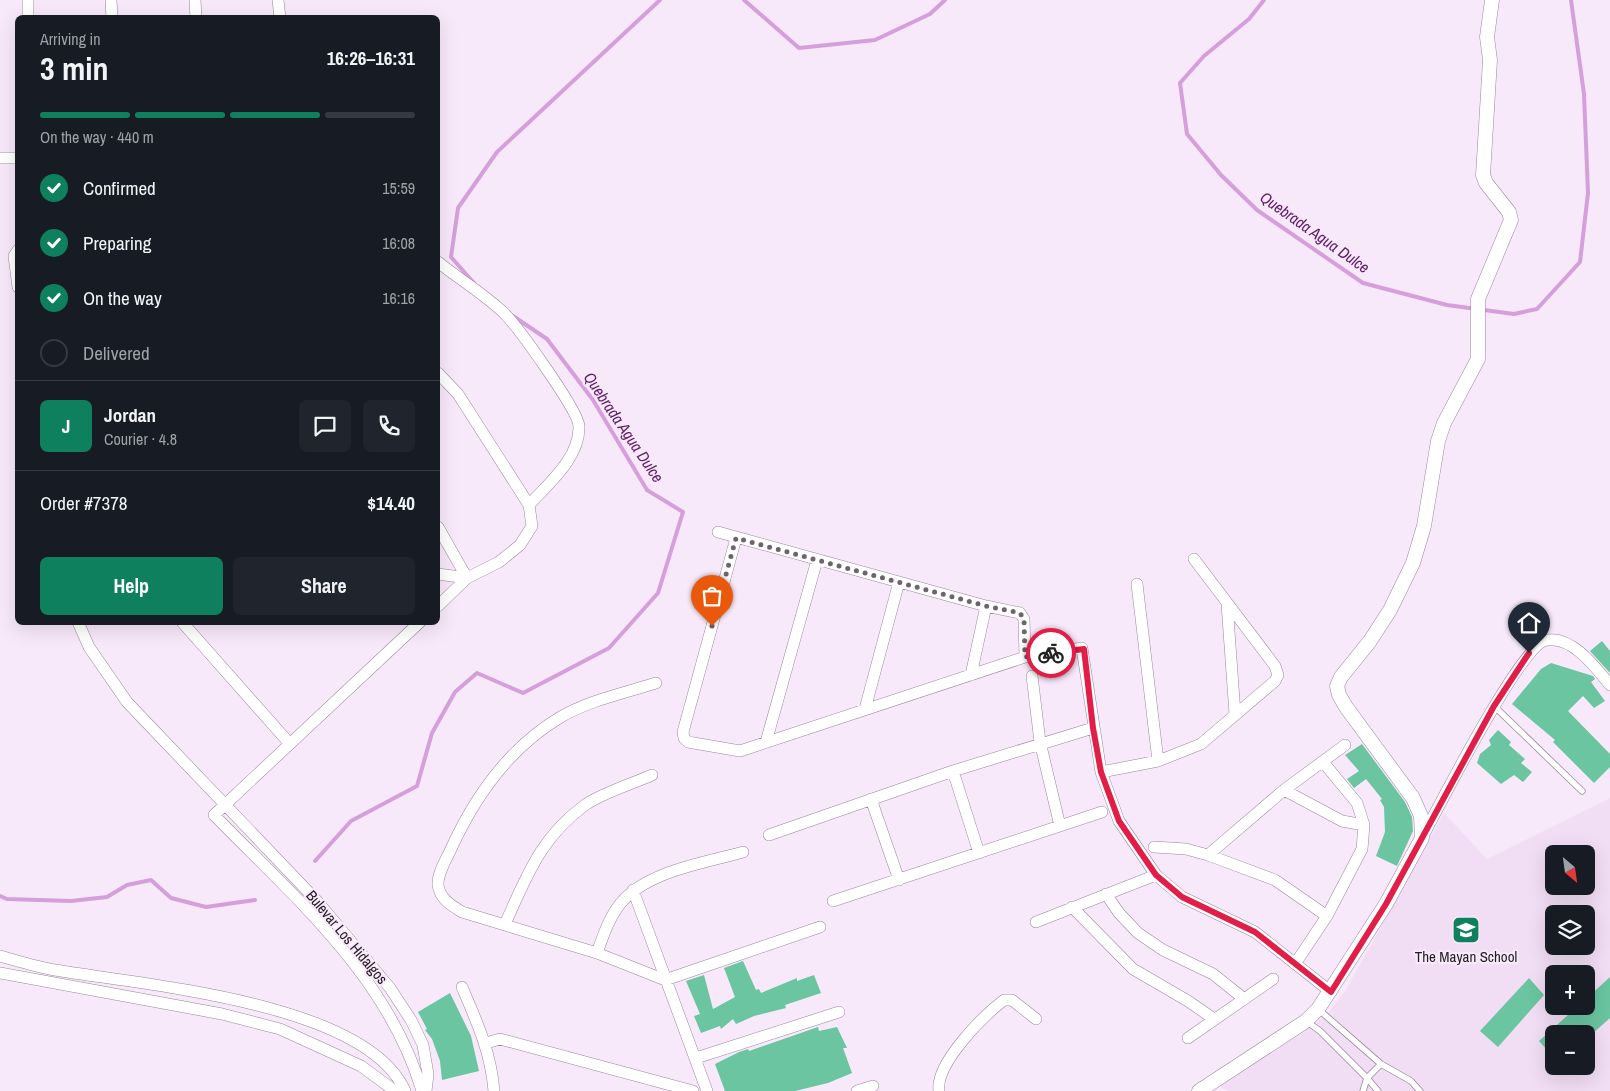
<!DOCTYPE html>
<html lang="en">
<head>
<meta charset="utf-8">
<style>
  :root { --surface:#171b24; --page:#20242c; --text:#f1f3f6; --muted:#9ea1a6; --line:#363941; --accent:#0f805d }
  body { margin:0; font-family:"Archivo Narrow",sans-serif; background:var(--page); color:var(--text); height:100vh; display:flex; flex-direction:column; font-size:19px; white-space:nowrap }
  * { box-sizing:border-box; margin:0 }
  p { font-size:16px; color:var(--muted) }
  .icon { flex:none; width:28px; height:28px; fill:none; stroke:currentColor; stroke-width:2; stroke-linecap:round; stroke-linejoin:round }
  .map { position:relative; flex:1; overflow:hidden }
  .details { position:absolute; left:15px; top:15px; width:425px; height:610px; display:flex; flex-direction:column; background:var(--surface); border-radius:8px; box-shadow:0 5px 20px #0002 }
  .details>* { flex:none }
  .needle { width:32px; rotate:151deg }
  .controls { position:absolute; left:1545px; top:845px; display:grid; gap:10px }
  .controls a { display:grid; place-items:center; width:50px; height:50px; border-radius:8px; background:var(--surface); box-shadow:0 5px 20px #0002; font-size:25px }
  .pin { position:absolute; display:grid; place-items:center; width:42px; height:42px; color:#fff; margin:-51px -21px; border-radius:50% 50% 50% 0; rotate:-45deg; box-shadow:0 0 5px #0007 }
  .pin .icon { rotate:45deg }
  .courier { position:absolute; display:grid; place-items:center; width:50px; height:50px; margin:-25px; border:4px solid #e11d48; border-radius:50%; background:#fff; color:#222; box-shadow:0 1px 6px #0007 }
  .summary em { font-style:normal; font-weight:700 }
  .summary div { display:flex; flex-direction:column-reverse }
  .summary { display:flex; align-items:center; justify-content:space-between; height:85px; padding:0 25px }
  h1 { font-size:32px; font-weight:700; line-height:38px }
  .bar { display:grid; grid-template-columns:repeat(4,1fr); gap:8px 5px; align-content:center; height:60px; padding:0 25px }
  .bar i { height:6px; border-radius:4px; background:var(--line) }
  .bar .on { background:var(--accent) }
  .bar p { grid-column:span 4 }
  .line { display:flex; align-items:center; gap:12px; padding:0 25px; border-top:1px solid var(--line) }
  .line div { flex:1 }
  .round { display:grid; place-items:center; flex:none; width:52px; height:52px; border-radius:8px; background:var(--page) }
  ol { padding:0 25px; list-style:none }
  li { display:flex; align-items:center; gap:15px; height:55px }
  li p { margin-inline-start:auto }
  li .icon { padding:5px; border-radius:50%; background:var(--accent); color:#fff; stroke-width:4 }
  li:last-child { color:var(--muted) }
  li i { width:28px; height:28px; border:2px solid var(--line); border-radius:50% }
  .action { display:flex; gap:10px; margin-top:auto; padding:10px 25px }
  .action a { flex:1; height:58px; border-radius:8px; background:var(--accent); color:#fff; font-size:20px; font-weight:700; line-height:58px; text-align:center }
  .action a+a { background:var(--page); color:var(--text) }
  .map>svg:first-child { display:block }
</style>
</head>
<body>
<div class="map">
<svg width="1610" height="1091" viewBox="0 0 1610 1091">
  <rect width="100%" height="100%" fill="#f8e9fa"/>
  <!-- built -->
  <path fill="#f1ddf4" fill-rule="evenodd" d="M1610 798V1091H1228L1217 1084 1303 1033 1329 1012 1346 990 1444 813 1487 859ZM1554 854H1586V886H1554ZM1554 914H1586V946H1554ZM1554 974H1586V1006H1554ZM1554 1034H1586V1066H1554Z"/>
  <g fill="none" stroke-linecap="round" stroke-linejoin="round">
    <!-- stream -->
    <path stroke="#d59fdc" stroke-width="4" d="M744 0 799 48 875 40 930 14 945 0
      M1264 0 1249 19 1204 56 1180 83 1187 134 1221 175 1257 210 1363 283 1447 305 1514 314 1537 309 1580 262 1588 193 1584 94 1571 0
      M474 283 451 257 458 208 497 152 660 0
      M315 861 351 821 417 786 432 733 455 692 477 673 523 693 609 648 658 593 683 512 647 490 593 400 547 339 513 316
      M0 896 7 899 71 901 107 897 127 885 151 880 171 898 206 907 255 900"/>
  </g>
  <!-- building -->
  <path fill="#6ac5a0" d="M1602 641 1610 651V673L1590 651Z
    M1551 663 1593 676 1595 679 1591 682 1605 701 1594 708 1583 696 1568 711 1610 754V767L1594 783 1553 742 1555 740 1512 704 1541 669Z
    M1498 730 1511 742 1509 745 1525 759 1521 763 1532 772 1523 782 1514 775 1501 784 1477 763 1480 754 1491 745 1489 740Z
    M1362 744 1405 802 1412 817 1413 831 1397 866 1376 856 1385 832 1384 807 1380 800 1382 799 1366 779 1354 788 1347 779 1359 771 1345 755Z
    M743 961 756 990 759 989 761 993 797 978V981L814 975 821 993 785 1005 786 1008 754 1016 736 1024 733 1019 721 1029 720 1026 701 1033 694 1016 700 1014 686 981 704 975 713 1009 735 997 724 968Z
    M1610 977V1018L1592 1034H1554V1058L1539 1041 1578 1006H1586V999Z
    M1529 978 1544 995 1498 1047 1480 1031Z
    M450 993 471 1036 479 1071 442 1080 440 1061 432 1039 425 1030 427 1029 418 1012Z
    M818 1027 819 1031 837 1027 847 1048H843L852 1073 828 1083 795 1091H725L715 1064 739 1052 748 1049 749 1051Z"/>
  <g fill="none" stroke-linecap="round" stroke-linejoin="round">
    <defs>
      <path id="service" d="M1494 706 1582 791
        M1318 1009 1381 1064 1411 1081 1420 1091
        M1306 1021 1320 1031 1367 1078 1363 1091
        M1378 1091 1367 1078 1381 1064"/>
      <path id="minor" d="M28 0V18
        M111 0 112 18
        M195 0 196 18
        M278 0 280 18
        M0 158H18
        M18 250 14 256 18 287
        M438 262C459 279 484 294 504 313 518 327 578 410 579 426 580 458 548 484 529 505
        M438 373 458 394 529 505 532 526 520 545 499 562 467 578 438 606
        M438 527 467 578
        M718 532 986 606 1020 613 1024 619 1025 657
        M736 538 683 732 684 738 688 742 740 751 1025 657 1082 648 1101 772 1119 821 1156 875 1182 897 1255 932 1331 992
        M438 574 467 578
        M1137 584 1158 761
        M1227 604 1235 714
        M78 622 89 647 127 702 318 902 390 988 411 1020 423 1045 428 1074 426 1091
        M182 622 290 744
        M420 622 214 815C295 898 388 976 422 1091
        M971 675 986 606
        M1032 676 1040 742 1060 826
        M656 683C624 693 587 701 559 718 508 749 475 796 451 849 447 858 437 874 438 885 440 899 451 905 462 912L597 953 665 980 820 927
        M865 709 899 582
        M766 742 817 560
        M953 771 979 853
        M1101 772 1158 761 1201 744 1275 681 1278 675 1275 666 1194 559
        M1284 790 1342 821 1364 825
        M871 799 899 880
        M769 835 953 771 1093 728
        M1422 838C1438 808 1522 643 1547 640 1573 636 1596 668 1610 685
        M1154 847 1186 849 1208 855 1284 790 1345 745
        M1208 855 1275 880 1327 916
        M633 890 707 1091
        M1106 894 1119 913 1138 933 1163 950 1213 974 1243 998
        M833 901 1102 812
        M1072 907 1133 969 1188 1001 1214 1019
        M1036 922 1156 875
        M505 924C527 876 540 838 585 805 602 793 632 784 652 775
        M597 953C603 936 609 918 620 904 646 871 705 863 743 852
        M0 956C18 961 37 967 55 970 142 985 366 1002 405 1091
        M1295 964 1327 916 1362 849 1364 825 1357 803 1323 762
        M0 973 222 1014 280 1029 361 1066 395 1091
        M462 987C477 1022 491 1053 494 1091
        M1188 1038 1273 979
        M486 1043 500 1039 693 1091
        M696 1058 839 1012
        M857 1091 873 1086
        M939 1091C935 1064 983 1016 1004 1000H1012L1036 1019"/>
      <path id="tertiary" d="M1199 1091 1306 1021 1318 1009 1386 904 1422 838 1421 816 1413 798 1346 707 1339 695 1337 686 1341 677 1370 641 1390 610 1413 563 1424 526 1438 441 1444 423 1478 359V299L1511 220 1509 212 1486 183 1483 175 1490 60 1487 37 1492 0"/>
    </defs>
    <!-- service casing -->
    <use href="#service" stroke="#968898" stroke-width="7"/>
    <!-- minor casing -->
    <use href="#minor" stroke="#968898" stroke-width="12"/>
    <!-- tertiary casing -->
    <use href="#tertiary" stroke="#968898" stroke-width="15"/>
    <!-- service -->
    <use href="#service" stroke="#fff" stroke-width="5.5"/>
    <!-- minor -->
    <use href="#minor" stroke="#fff" stroke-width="11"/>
    <!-- tertiary -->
    <use href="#tertiary" stroke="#fff" stroke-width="14"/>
  </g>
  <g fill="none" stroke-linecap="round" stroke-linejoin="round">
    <!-- done -->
    <path stroke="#6d646e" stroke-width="5" stroke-dasharray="0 9" d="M712 626 736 538 986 606 1020 613 1024 619 1025 657 1051 653"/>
    <!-- route -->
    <path stroke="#e11d48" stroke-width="6" d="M1051 653 1084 649 1093 728 1101 772 1119 821 1156 875 1182 897 1255 932 1331 992 1386 904 1494 706 1529 653"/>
  </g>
  <!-- icons -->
  <defs>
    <symbol id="school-square" viewBox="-11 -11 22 22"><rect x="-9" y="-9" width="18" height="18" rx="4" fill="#0f805d" stroke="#f8e9fa"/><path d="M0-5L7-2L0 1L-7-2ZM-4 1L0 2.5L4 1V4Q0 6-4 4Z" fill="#fff"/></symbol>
  </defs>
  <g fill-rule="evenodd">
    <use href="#school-square" x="1450" y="914" width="32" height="32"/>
  </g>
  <g text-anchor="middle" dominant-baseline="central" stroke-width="4.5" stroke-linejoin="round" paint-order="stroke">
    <!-- street labels -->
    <g font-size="15" fill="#221d23" stroke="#f8e9fa">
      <text transform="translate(347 937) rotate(50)">Bulevar Los Hidalgos</text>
    </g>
    <!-- poi labels -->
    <g font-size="15" fill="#221d23" stroke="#f8e9fa">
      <text x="1466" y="956">The Mayan School</text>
    </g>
    <!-- water labels -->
    <g font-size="16" font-style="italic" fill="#5d1c65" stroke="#f8e9fa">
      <text transform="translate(1315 232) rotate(35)">Quebrada Agua Dulce</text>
      <text transform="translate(624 427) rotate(56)">Quebrada Agua Dulce</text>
    </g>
  </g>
</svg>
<div class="controls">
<a><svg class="needle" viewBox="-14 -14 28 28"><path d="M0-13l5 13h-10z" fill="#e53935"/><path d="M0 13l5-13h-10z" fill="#9ea1a6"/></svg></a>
<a><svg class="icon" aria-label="layers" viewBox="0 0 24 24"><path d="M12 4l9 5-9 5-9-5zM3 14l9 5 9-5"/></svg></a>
<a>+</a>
<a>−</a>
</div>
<div class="pin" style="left:712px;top:626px;background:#ea580c"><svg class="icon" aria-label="bag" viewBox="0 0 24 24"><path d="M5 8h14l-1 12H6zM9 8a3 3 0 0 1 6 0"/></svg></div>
<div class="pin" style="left:1529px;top:653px;background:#1f2937"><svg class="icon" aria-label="home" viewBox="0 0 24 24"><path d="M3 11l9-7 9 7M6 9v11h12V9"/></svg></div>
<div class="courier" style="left:1051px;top:653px"><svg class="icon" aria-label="bike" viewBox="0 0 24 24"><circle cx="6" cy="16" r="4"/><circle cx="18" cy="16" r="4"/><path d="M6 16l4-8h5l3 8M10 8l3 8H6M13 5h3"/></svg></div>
<section class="details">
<div class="summary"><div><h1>3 min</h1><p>Arriving in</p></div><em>16:26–16:31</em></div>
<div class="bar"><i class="on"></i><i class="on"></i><i class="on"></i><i></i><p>On the way · 440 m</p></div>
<ol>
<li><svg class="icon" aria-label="check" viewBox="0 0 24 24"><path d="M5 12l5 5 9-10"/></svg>Confirmed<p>15:59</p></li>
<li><svg class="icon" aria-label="check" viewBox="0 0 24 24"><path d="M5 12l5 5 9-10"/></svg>Preparing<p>16:08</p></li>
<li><svg class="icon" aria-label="check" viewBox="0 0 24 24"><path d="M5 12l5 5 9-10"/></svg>On the way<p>16:16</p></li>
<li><i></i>Delivered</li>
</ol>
<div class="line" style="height:90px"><b class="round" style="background:var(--accent);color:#fff">J</b><div><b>Jordan</b><p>Courier · 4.8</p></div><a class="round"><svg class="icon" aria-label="chat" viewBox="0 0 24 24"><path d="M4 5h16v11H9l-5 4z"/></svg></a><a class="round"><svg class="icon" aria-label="phone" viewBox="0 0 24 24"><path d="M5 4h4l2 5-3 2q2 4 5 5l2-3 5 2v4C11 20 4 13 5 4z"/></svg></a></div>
<div class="line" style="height:65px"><div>Order #7378</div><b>$14.40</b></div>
<div class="action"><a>Help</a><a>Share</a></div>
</section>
</div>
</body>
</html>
